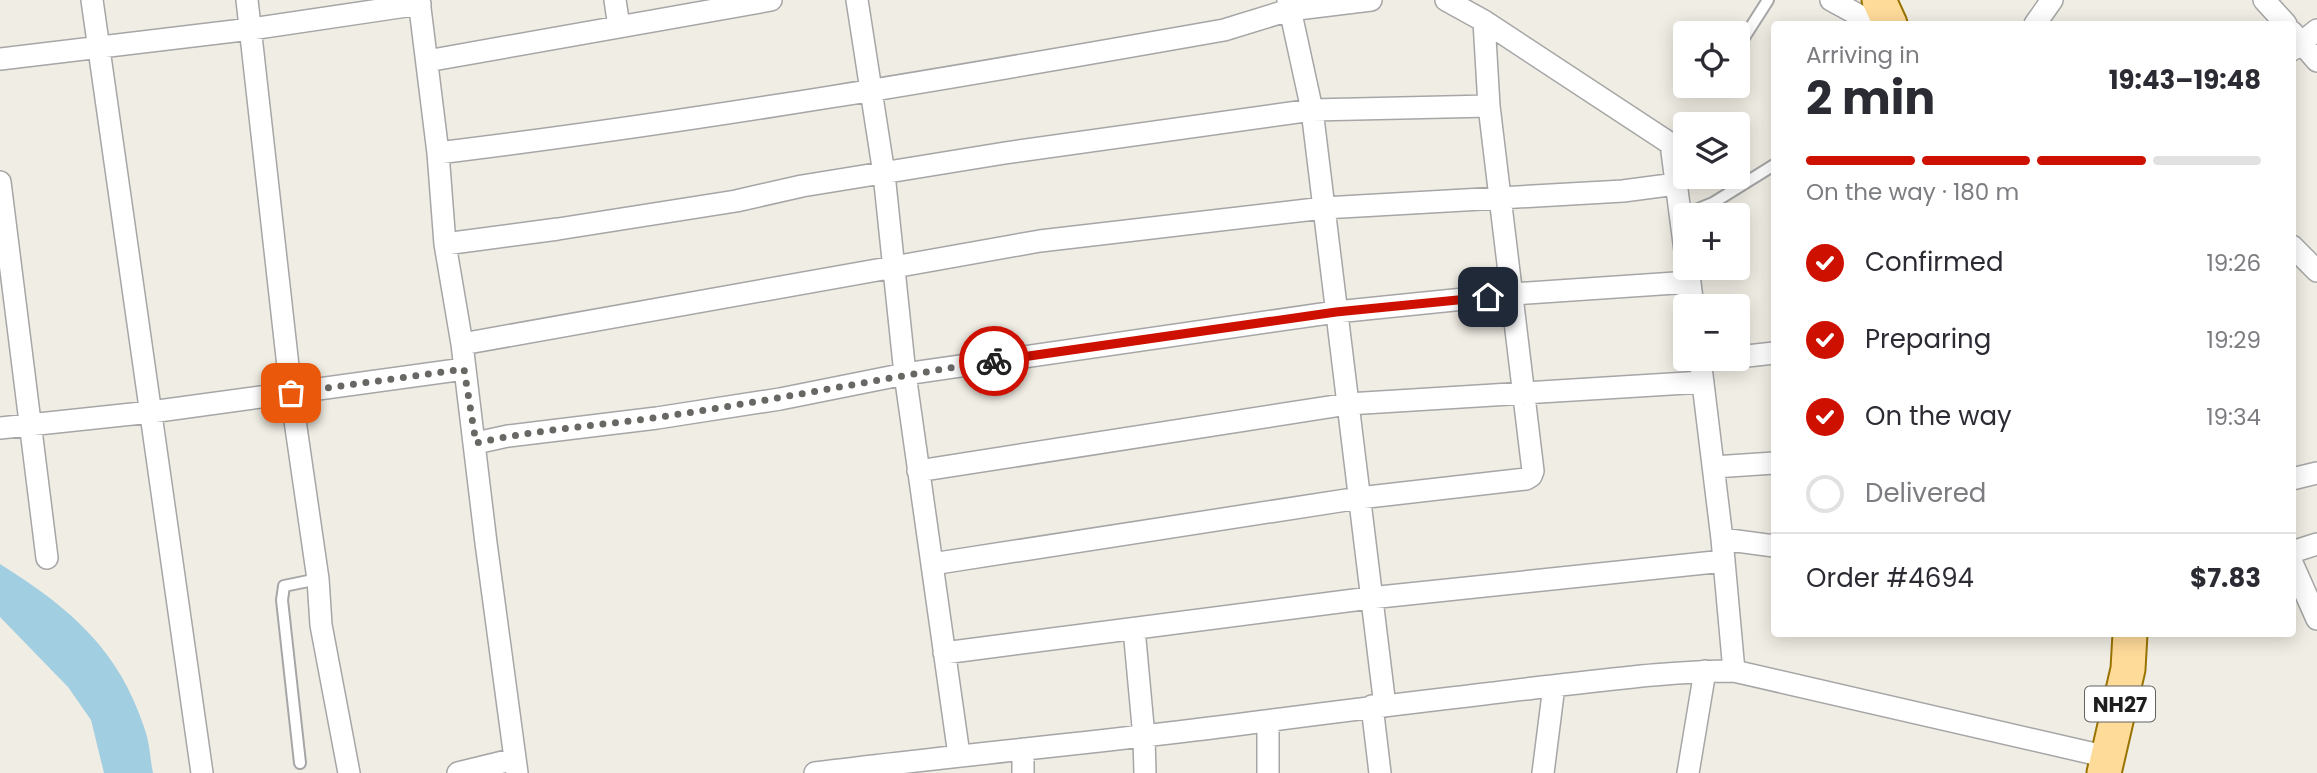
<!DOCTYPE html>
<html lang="en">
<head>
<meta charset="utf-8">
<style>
  :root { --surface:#fff; --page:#f2f2f3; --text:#2b2b33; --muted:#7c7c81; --line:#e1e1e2; --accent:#cd1000 }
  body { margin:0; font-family:Poppins,sans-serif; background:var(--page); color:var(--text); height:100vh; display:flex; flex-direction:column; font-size:26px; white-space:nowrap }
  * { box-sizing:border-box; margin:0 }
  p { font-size:23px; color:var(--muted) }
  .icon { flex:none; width:38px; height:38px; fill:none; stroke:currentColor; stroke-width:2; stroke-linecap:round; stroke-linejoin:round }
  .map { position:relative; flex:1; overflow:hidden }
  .side { position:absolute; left:1771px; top:21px; width:525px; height:616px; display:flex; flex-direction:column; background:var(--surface); border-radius:7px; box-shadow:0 4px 18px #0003 }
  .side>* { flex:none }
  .tools { position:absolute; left:1673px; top:21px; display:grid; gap:14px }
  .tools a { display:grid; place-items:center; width:77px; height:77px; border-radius:7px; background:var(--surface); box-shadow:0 4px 18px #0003; font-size:35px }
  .pin { position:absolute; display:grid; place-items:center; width:60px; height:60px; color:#fff; margin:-30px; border-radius:14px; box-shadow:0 4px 10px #0006 }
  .courier { position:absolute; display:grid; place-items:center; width:70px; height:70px; margin:-35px; border:5px solid #cd1000; border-radius:50%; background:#fff; color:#222; box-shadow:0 2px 9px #0007 }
  .summary em { font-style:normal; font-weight:700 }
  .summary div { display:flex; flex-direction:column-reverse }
  .summary { display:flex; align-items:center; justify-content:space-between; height:119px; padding:0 35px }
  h1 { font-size:46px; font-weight:700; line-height:52px }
  .bar { display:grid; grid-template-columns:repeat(4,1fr); gap:10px 7px; align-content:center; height:84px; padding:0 35px }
  .bar i { height:9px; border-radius:5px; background:var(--line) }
  .bar .on { background:var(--accent) }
  .bar p { grid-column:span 4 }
  .line { display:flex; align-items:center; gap:18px; padding:0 35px; border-top:2px solid var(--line) }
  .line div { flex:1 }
  ol { padding:0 35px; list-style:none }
  li { display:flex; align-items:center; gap:21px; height:77px }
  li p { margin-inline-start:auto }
  li .icon { padding:7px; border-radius:50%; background:var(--accent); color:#fff; stroke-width:4 }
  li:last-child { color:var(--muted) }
  li i { width:38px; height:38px; border:4px solid var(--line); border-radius:50% }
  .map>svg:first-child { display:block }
</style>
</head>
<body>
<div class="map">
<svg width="2317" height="773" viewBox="0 0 2317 773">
  <rect width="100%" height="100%" fill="#f0ede4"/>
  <!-- water -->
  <path fill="#a1cee1" d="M0 564C70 608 119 649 145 730 150 744 150 759 153 773H104L91 720 68 687 0 617Z"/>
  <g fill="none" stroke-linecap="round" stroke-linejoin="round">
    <defs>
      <path id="service" d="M1738 47 1768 0
        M1681 216 1713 203 1774 165
        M300 763 282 600 284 586 318 579"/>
      <path id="minor" d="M92 0 202 773
        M247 0 291 393 318 579 321 625 349 773
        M419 0 438 153 445 244 462 344 486 543 517 773
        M615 0 619 27
        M857 0 884 174 905 374 959 755
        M1288 0 1312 110 1385 706
        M1446 0 1484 21 1671 144 1685 251
        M1831 0 1875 24
        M2264 0 2286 24
        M2035 24 2052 0
        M2292 32 2317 61
        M2292 50 2317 30
        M0 59 251 29 420 4
        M427 61 771 0
        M438 153C701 121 963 76 1224 30L1289 10 1371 0
        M0 182 47 558
        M445 244 558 229 736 201 802 186 1005 153 1312 110 1489 106 1484 21
        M2292 246 2317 271
        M1688 268 1693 306
        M462 344 1040 241 1324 208 1623 191 1676 184
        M1738 357 1774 353
        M1700 359 1722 539 1734 671
        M0 428 151 412 464 369
        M476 443 508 436 657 418 780 399 905 374 1336 312 1513 294 1690 282
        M1714 467 1774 463
        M918 471 1348 404 1703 382
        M2292 479 2317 473
        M1722 539 1774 546
        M2292 552 2317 544
        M2292 563 2317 619
        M932 564 1359 498 1526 479 1531 476 1533 471 1489 106
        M1134 629 1144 737 1145 773
        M944 653 1370 598 1724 561
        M1372 706 1380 773
        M458 773 515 759
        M815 773C965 754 1116 741 1266 721 1355 709 1444 699 1534 688 1600 681 1667 671 1734 671L2108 757
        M1023 773V749
        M1268 773V721
        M1543 773 1554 686
        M1688 773 1705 671"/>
      <path id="primary" d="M1879 0 1890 24
        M2104 773 2128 669 2130 634"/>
    </defs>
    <!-- service casing -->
    <use href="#service" stroke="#a6a6a6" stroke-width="14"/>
    <!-- minor casing -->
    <use href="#minor" stroke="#a6a6a6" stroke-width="24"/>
    <!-- primary casing -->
    <use href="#primary" stroke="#997300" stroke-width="37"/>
    <!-- service -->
    <use href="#service" stroke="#fff" stroke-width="10"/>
    <!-- minor -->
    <use href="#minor" stroke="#fff" stroke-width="21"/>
    <!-- primary -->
    <use href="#primary" stroke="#ffdb9a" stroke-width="33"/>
  </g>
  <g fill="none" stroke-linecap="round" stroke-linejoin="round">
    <!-- done -->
    <path stroke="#686764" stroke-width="7" stroke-dasharray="0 12.6" d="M291 393 464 369 476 443C543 428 612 425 680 414 785 398 889 377 994 361"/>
    <!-- route -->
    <path stroke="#cd1000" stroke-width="9" d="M994 361 1336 312 1488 297"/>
  </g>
  <g text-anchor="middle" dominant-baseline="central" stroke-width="5" stroke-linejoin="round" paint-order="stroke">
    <!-- shield labels -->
    <rect fill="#fff" stroke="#626262" stroke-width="2" x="2085" y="686.5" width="70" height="35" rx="5"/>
    <g font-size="21" font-weight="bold" fill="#1f1f1f">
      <text x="2120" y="704">NH27</text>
    </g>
  </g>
</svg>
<div class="tools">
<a><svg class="icon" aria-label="locate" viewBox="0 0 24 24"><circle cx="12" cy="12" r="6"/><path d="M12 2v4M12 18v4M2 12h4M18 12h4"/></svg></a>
<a><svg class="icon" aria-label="layers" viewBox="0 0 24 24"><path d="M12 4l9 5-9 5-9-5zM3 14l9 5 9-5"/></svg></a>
<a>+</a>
<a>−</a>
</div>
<div class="pin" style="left:291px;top:393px;background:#ea580c"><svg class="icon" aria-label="bag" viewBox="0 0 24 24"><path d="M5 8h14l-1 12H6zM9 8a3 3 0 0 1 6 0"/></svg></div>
<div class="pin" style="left:1488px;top:297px;background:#1f2937"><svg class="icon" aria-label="home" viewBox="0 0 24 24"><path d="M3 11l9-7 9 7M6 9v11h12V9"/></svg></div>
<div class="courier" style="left:994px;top:361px"><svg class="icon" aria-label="bike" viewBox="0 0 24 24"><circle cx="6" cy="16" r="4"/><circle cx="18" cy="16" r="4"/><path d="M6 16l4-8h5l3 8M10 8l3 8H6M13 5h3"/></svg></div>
<section class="side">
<div class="summary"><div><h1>2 min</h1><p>Arriving in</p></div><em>19:43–19:48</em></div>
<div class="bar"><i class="on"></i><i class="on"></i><i class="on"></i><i></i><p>On the way · 180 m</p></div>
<ol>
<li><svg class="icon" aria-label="check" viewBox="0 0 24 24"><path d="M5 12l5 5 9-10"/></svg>Confirmed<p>19:26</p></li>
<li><svg class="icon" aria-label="check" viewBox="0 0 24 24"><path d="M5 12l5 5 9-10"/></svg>Preparing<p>19:29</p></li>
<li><svg class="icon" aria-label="check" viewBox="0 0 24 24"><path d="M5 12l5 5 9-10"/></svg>On the way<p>19:34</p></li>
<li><i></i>Delivered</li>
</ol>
<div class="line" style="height:91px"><div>Order #4694</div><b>$7.83</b></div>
</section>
</div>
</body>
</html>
